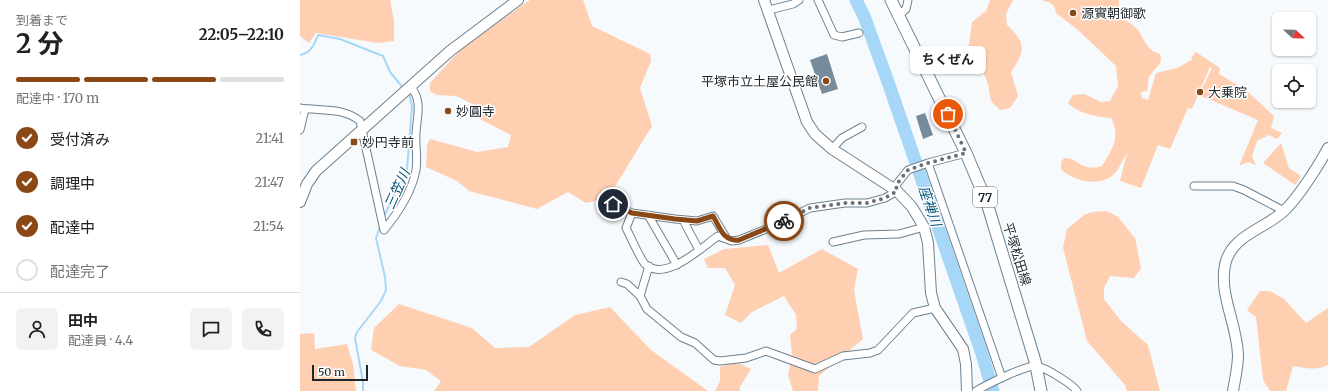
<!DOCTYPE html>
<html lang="ja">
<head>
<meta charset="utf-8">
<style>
  :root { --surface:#fff; --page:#f2f2f2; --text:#202124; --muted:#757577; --line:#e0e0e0; --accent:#8a4816 }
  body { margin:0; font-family:Merriweather,"Noto Sans JP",serif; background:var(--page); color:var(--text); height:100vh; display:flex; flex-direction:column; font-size:15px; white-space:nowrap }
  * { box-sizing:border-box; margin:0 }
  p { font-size:13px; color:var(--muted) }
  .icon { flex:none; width:22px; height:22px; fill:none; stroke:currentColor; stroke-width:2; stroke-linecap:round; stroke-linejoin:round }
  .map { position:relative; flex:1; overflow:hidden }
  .side { display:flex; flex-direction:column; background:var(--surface); width:300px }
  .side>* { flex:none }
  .needle { width:26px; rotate:112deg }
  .controls { position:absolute; left:972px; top:12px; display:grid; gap:8px }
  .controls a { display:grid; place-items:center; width:44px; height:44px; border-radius:6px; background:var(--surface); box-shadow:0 1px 3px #0004; font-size:20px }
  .scale { position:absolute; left:12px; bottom:10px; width:56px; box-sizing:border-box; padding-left:4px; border:2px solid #1e262c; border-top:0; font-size:11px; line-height:14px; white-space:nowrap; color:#1e262c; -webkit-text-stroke:3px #fff; paint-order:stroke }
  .pin { position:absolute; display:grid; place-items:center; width:34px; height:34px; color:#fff; margin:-17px; border:2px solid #fff; border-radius:50%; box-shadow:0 1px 4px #0007 }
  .courier { position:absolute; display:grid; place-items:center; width:40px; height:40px; margin:-20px; border:3px solid #8a4816; border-radius:50%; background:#fff; color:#222; box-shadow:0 1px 5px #0007 }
  .bubble { position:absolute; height:28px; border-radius:6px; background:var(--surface); box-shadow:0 1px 3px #0004; font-size:13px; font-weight:700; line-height:28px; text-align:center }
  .summary em { font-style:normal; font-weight:700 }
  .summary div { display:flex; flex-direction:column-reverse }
  .summary { display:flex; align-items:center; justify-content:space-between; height:68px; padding:0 16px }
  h1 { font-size:26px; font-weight:700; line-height:30px }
  .bar { display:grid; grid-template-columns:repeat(4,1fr); gap:6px 4px; align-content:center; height:48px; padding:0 16px }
  .bar i { height:5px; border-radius:3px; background:var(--line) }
  .bar .active { background:var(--accent) }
  .bar p { grid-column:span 4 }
  .line { display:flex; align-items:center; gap:10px; padding:0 16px; border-top:1px solid var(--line) }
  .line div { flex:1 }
  .round { display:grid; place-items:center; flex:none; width:42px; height:42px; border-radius:6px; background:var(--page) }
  ol { padding:0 16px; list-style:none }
  li { display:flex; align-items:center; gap:12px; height:44px }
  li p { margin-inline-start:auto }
  li .icon { padding:4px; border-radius:50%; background:var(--accent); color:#fff; stroke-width:4 }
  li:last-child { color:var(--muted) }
  li i { width:22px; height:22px; border:2px solid var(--line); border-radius:50% }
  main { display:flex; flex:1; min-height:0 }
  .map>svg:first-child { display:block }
</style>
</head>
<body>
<main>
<section class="side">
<div class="summary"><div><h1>2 分</h1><p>到着まで</p></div><em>22:05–22:10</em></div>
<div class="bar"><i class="active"></i><i class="active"></i><i class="active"></i><i></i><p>配達中 · 170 m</p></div>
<ol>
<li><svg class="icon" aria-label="check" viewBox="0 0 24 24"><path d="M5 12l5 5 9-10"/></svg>受付済み<p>21:41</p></li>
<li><svg class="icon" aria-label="check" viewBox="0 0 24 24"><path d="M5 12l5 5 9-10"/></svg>調理中<p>21:47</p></li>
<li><svg class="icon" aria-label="check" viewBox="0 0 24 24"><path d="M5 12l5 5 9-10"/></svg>配達中<p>21:54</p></li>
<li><i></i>配達完了</li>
</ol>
<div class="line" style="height:72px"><a class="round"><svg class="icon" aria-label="person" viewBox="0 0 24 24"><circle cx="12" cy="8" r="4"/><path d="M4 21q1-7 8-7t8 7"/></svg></a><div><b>田中</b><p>配達員 · 4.4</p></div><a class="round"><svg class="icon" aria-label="chat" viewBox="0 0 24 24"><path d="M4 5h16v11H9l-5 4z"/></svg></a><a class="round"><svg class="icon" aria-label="phone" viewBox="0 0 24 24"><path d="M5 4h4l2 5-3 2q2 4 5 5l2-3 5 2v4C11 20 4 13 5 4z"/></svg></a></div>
</section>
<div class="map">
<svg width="1028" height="391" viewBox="0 0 1028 391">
  <rect width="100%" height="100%" fill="#f6fafd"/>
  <!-- green -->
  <path fill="#ffcfb2" d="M0 0H90L94 21V41L78 43 16 33 9 43 0 36Z
    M230 0H283L292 26 350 54 351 61 340 88 352 126 308 198 286 203 268 192 237 209 169 191 157 181 126 167 127 145 130 139 177 152 208 147 211 135 172 115V104L156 96 137 95 130 91V83L164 46Z
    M690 0H713L706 14 707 25C726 43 726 50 711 72L718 96 710 108 700 110 691 101 688 84 682 69 669 61 668 52 672 22 686 11Z
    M742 0H819V16C824 20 833 24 837 29 846 40 844 49 860 54 864 65 854 68 849 77 848 81 848 87 847 91L841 92 842 98 848 100 856 73 877 68 893 59 891 58 896 52 920 68 919 74 946 90 974 116 971 128 982 133 977 139 969 135 957 141 952 156 956 165 948 162 939 166 958 120 899 95 912 68 910 67 892 109 888 108 870 149 858 145 841 188 820 181 827 153C823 159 820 167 816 172 803 188 773 182 761 169V162L764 158C780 158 779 172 802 166 812 150 821 136 811 118 798 117 777 113 768 103L773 95 784 94 801 102 810 101 818 86 816 66 779 31 756 13C755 3 750 3 742 0Z
    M981 143 989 168 1001 176 995 185 963 163Z
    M806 211 817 216 835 238 841 268 834 278 810 276 804 288V299L821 321 848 345 860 391H827L825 385 787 341 763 248 767 229 784 215 792 212Z
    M468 245 479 273 522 249 558 269 554 290 563 339 519 376 518 391H493L488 375 492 355 490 335 497 329 496 315 484 296 452 312 441 323 425 315 435 285 425 268H408L404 259 424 249Z
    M960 291H970L984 299 1006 323 1028 308V365C1016 371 1005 368 993 366L986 391H970L963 380 956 317 947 310Z
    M99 304 172 328 195 348 229 347 275 315 310 307 351 350 408 391H134L141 381 126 370 100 366 71 350 74 328Z
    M14 333 15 349 47 344 53 364 56 391H0V334Z
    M437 362 451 369 440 387V391H415L420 381V367Z"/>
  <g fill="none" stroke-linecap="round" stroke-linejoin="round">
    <!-- stream -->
    <path stroke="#a7d7f8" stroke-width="2" d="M0 55C11 53 14 45 18 35L40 39 83 56 90 72 104 89
      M83 218 107 170 112 106 109 93
      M63 391V382L55 338 57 332 81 301 86 290 85 277 76 238 81 224"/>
    <!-- river -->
    <path stroke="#a7d7f8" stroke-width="13" d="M556 0 564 16 588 82 682 354 693 391"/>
  </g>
  <!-- building -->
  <path fill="#778b9a" d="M527 54 538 89 522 94 510 60Z
    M625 113 633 135 623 139 616 116Z"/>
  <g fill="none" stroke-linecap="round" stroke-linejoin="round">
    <defs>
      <path id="street" d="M518 0 534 35 542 37 559 33
        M469 10 493 4 499 0
        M599 15 606 9 608 0
        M0 108C21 111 42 107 60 121L84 230
        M0 130 5 109
        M532 149 542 138 562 127
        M628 163 702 378
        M894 186H933L944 190 984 211
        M313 204 332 213 375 219 397 221 413 216 427 239
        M332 213 326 228C330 235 340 259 345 264 365 283 402 247 418 236L432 241 439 240 471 227 510 208 545 203H567L585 198 597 191 596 185 608 170 628 163 666 153
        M348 215 377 265
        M383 220 399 250
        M84 230C98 213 112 191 116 170 118 157 115 145 116 133 117 116 123 100 110 86
        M533 242 564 235 599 234 624 227
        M321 282 327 284 340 296 347 309 381 337 395 343 414 360 420 361 446 358 466 351 515 369 543 356 570 353 578 350 613 313 635 308
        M340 296 349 266
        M676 391C686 385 726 365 736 366 745 367 772 384 777 391"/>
      <path id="secondary" d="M464 0 507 122 515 134 532 149 597 191 612 207 624 227 628 243 631 293 635 308 663 349 666 364 667 391
        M0 202 7 184 16 171 150 51 218 0
        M933 391C935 379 938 367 938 355 937 324 919 295 925 265 931 235 965 229 984 211 998 198 1019 165 1028 148"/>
      <path id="primary" d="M591 0 666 153 687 203 735 361 741 391"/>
    </defs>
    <!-- street casing -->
    <use href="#street" stroke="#6d818f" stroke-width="9"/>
    <!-- secondary casing -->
    <use href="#secondary" stroke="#6d818f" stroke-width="12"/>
    <!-- primary casing -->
    <use href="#primary" stroke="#6d818f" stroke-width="13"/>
    <!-- street -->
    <use href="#street" stroke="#fff" stroke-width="7"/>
    <!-- secondary -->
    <use href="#secondary" stroke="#fff" stroke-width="10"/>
    <!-- primary -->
    <use href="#primary" stroke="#fff" stroke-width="11"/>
  </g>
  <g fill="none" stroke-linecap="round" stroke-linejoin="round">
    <!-- done -->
    <path stroke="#6a7075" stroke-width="4" stroke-dasharray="0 7.2" d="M484 221 510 208 546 203H567L585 198 597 191 596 185 608 170 628 163 666 153 648 114"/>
    <!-- route -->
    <path stroke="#8a4816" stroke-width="5" d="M313 204 332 213 375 219 397 221 413 216C420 227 423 242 439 240L484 221"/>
  </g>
  <!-- markers -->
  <g fill="#8a4816" stroke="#fff" stroke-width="1.5">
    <circle cx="773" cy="13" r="4"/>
    <circle cx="526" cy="81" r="4"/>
    <circle cx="900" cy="92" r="4"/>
    <circle cx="148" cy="111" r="4"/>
    <rect x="50" y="138" width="8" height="8" rx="2"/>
  </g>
  <g text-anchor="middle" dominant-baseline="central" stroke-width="3" stroke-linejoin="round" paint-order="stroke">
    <!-- shield labels -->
    <rect fill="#fff" stroke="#62676b" stroke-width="1" x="673" y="187" width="24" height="20" rx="3"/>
    <g font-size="12" font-weight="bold" fill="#1e262c">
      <text x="685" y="197">77</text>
    </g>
    <!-- poi labels -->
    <g font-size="13" fill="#1e262c" stroke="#fff" text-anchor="start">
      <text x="781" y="13">源實朝御歌</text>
      <text x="518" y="81" text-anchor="end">平塚市立土屋公民館</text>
      <text x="908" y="92">大乗院</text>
      <text x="156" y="111">妙圓寺</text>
      <text x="62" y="142">妙円寺前</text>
    </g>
    <!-- street labels -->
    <g font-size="13" fill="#1e262c" stroke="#fff">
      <text transform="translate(717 254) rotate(73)">平塚松田線</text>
    </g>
    <!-- water labels -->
    <g font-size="14" font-style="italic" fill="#055278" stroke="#fff">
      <text transform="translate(97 189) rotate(-66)">三笠川</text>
      <text transform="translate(630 206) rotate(71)">座禅川</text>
    </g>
  </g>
</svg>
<div class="controls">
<a><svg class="needle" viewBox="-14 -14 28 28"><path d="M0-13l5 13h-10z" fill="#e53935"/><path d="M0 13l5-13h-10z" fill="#757577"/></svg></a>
<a><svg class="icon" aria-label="locate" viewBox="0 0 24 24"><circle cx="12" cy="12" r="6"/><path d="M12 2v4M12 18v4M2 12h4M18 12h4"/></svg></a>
</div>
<div class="scale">50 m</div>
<div class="pin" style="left:648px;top:114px;background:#ea580c"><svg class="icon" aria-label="bag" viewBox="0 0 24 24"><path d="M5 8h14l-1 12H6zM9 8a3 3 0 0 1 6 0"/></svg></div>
<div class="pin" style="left:313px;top:204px;background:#1f2937"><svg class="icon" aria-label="home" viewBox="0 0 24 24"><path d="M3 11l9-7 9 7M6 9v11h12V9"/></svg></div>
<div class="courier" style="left:484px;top:221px"><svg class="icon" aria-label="bike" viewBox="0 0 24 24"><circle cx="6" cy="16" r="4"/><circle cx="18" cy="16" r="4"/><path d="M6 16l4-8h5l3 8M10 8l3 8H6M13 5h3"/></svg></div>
<div class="bubble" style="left:610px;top:46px;width:76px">ちくぜん</div>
</div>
</main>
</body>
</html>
